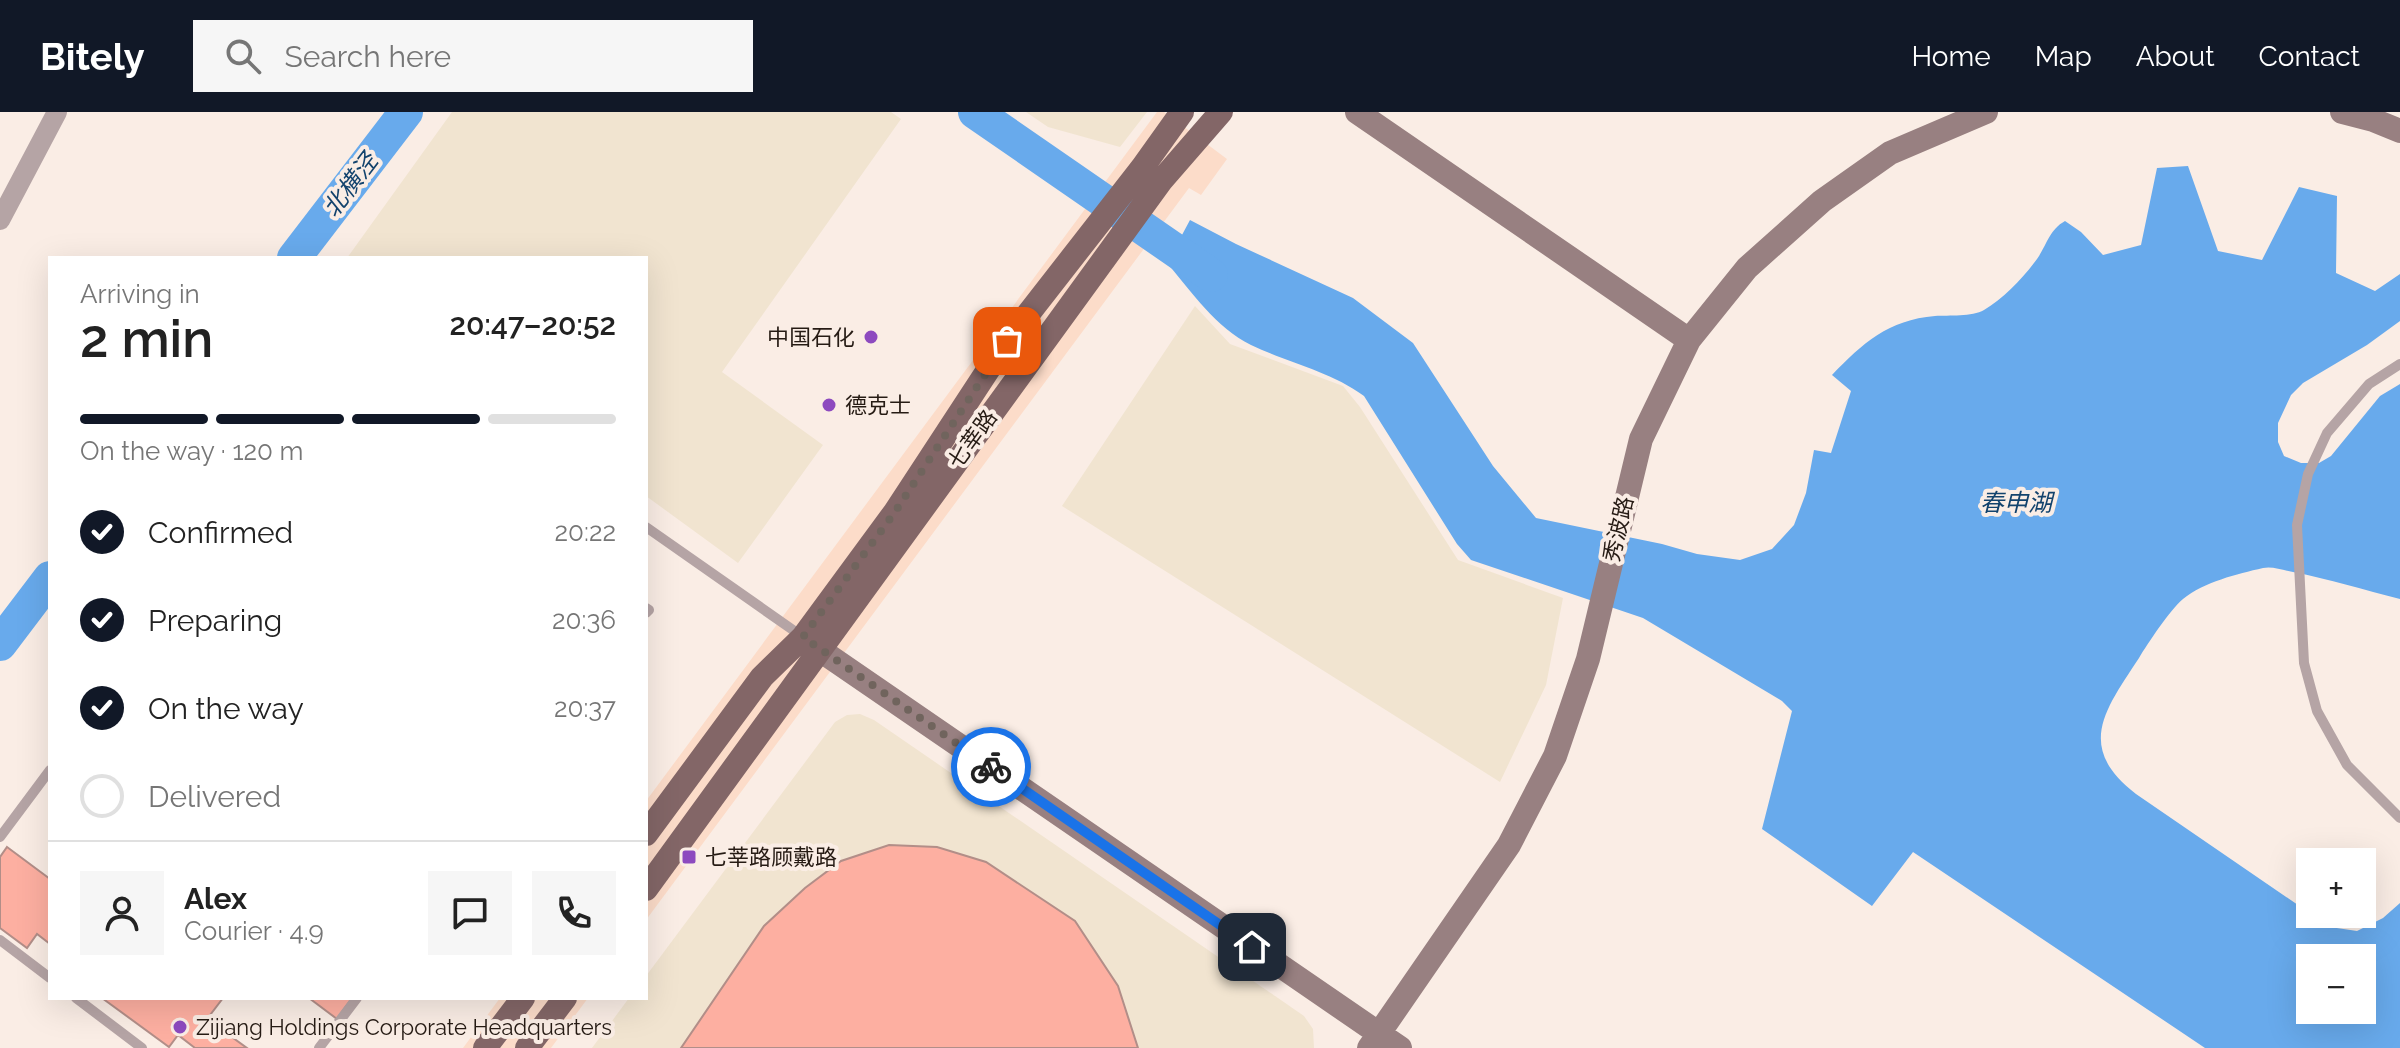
<!DOCTYPE html>
<html lang="en">
<head>
<meta charset="utf-8">
<style>
  :root { --surface:#fff; --page:#f6f6f6; --text:#222; --muted:#767676; --line:#e0e0e0; --accent:#111827 }
  body { margin:0; font-family:Raleway,"Noto Sans SC",sans-serif; background:var(--page); color:var(--text); height:100vh; display:flex; flex-direction:column; font-size:30px; white-space:nowrap }
  * { box-sizing:border-box; margin:0 }
  p { font-size:26px; color:var(--muted) }
  .icon { flex:none; width:44px; height:44px; fill:none; stroke:currentColor; stroke-width:2; stroke-linecap:round; stroke-linejoin:round }
  .map { position:relative; flex:1; overflow:hidden }
  .details { position:absolute; left:48px; top:144px; width:600px; height:744px; display:flex; flex-direction:column; background:var(--surface); border-radius:0px; box-shadow:0 8px 32px #0002 }
  .details>* { flex:none }
  .buttons { position:absolute; left:2296px; top:736px; display:grid; gap:16px }
  .buttons a { display:grid; place-items:center; width:80px; height:80px; border-radius:0px; background:var(--surface); box-shadow:0 8px 32px #0002; font-size:40px }
  .pin { position:absolute; display:grid; place-items:center; width:68px; height:68px; color:#fff; margin:-34px; border-radius:16px; box-shadow:0 4px 12px #0006 }
  .courier { position:absolute; display:grid; place-items:center; width:80px; height:80px; margin:-40px; border:6px solid #1a73e8; border-radius:50%; background:#fff; color:#222; box-shadow:0 2px 10px #0007 }
  .headline em { font-style:normal; font-weight:600 }
  .headline div { display:flex; flex-direction:column-reverse }
  .headline { display:flex; align-items:center; justify-content:space-between; height:136px; padding:0 32px }
  h1 { font-size:52px; font-weight:600; line-height:60px }
  .bar { display:grid; grid-template-columns:repeat(4,1fr); gap:12px 8px; align-content:center; height:96px; padding:0 32px }
  .bar i { height:10px; border-radius:6px; background:var(--line) }
  .bar .current { background:var(--accent) }
  .bar p { grid-column:span 4 }
  .line { display:flex; align-items:center; gap:20px; padding:0 32px; border-top:2px solid var(--line) }
  .line div { flex:1 }
  .round { display:grid; place-items:center; flex:none; width:84px; height:84px; border-radius:0px; background:var(--page) }
  ol { padding:0 32px; list-style:none }
  li { display:flex; align-items:center; gap:24px; height:88px }
  li p { margin-inline-start:auto }
  li .icon { padding:8px; border-radius:50%; background:var(--accent); color:#fff; stroke-width:4 }
  li:last-child { color:var(--muted) }
  li i { width:44px; height:44px; border:4px solid var(--line); border-radius:50% }
  header { display:flex; align-items:center; gap:48px; box-sizing:border-box; height:112px; padding:0 40px; background:var(--accent); color:#fff }
  header strong { font-size:38px }
  nav { display:flex; gap:44px; margin-inline-start:auto; font-size:28px }
  .search { width:560px; height:72px; background:var(--page); display:flex; align-items:center; gap:20px; box-sizing:border-box; padding:0 28px; border-radius:0px; color:var(--muted); font-size:30px }
  .map>svg:first-child { display:block }
</style>
</head>
<body>
<header>
<strong>Bitely</strong>
<div class="search"><svg class="icon" aria-label="search" viewBox="0 0 24 24"><circle cx="10" cy="10" r="6"/><path d="M15 15l6 6"/></svg>Search here</div>
<nav><a>Home</a><a>Map</a><a>About</a><a>Contact</a></nav>
</header>
<div class="map">
<svg width="2400" height="936" viewBox="0 0 2400 936">
  <rect width="100%" height="100%" fill="#faede5"/>
  <!-- commercial -->
  <path fill="#f1e4d0" d="M452 0H891L901 7 722 260 823 333 738 451 646 384V146H347Z
    M1026 0H1147L1120 35 1048 15Z
    M1195 194 1230 232 1343 274 1360 295 1458 448 1563 486 1546 573 1500 670 1062 394Z
    M860 602 874 608 1304 904 1313 917 1314 936H592L629 886H646V864L835 610 847 603Z"/>
  <!-- built -->
  <path fill="#fcdcc9" d="M1157 0H1164L1227 47 1201 83 1189 76 646 808V689Z
    M500 886H588L551 936H463Z"/>
  <!-- water -->
  <path fill="#68aaec" fill-rule="evenodd" d="M2188 54 2218 139 2262 148 2299 75 2337 84 2336 161 2375 179 2400 162V209L2367 233 2303 271 2291 283 2278 311V330L2284 344 2301 351H2319L2331 344 2380 284 2400 272V487C2364 478 2329 467 2293 460 2283 458 2272 454 2263 456 2237 462 2204 470 2183 487 2170 498 2148 531 2139 546 2105 598 2075 635 2136 682L2330 815 2357 819 2383 806 2400 791V936H2205L1913 740 1872 794 1762 717 1792 599 1782 589 1643 506 1471 448 1457 432 1364 284C1330 259 1289 251 1251 233 1216 216 1192 180 1167 151L1190 108 1236 132 1353 186 1413 231 1493 354 1536 406 1662 432 1697 442 1740 448 1772 437 1794 413 1806 381 1814 338 1831 341 1851 279 1832 263C1863 231 1888 208 1935 204 1949 203 1972 205 1984 198 2004 186 2023 166 2037 147 2047 133 2049 118 2065 109L2081 120 2103 143 2141 133 2157 56ZM2310 846H2362V898H2310Z"/>
  <g fill="none" stroke-linecap="round" stroke-linejoin="round">
    <!-- river -->
    <path stroke="#68aaec" stroke-width="34" d="M975 0 1211 163
      M294 146 406 0
      M0 532 50 466"/>
  </g>
  <!-- building -->
  <path fill="#fdafa1" stroke="#b28e88" stroke-width="2" d="M889 733 937 735 986 750 1075 809 1118 874 1138 936H681L764 814 805 776 841 749Z
    M7 735 50 767V832L37 822 27 836 0 816V745Z
    M102 886H223L207 907 247 936H195L178 923 169 935Z
    M309 886H352L337 907Z"/>
  <g fill="none" stroke-linecap="round" stroke-linejoin="round">
    <!-- lane -->
    <path stroke="#b5a4a5" stroke-width="10" d="M2400 252 2369 272 2327 321 2308 362 2297 413 2304 551 2317 599 2347 653 2400 706
      M646 415 803 525
      M646 496 649 498 646 501
      M0 725 50 658
      M0 828 50 866
      M76 886 142 936
      M319 936 357 886"/>
    <!-- street -->
    <path stroke="#b5a4a5" stroke-width="20" d="M0 108 57 0"/>
    <!-- secondary -->
    <path stroke="#988081" stroke-width="24" d="M1357 0 1689 228
      M2342 0 2373 8 2400 19
      M820 538 1400 936
      M1369 936 1509 733 1555 644 1588 547 1641 327 1689 228 1747 156 1822 89 1890 41 1986 0"/>
    <!-- primary -->
    <path stroke="#836667" stroke-width="24" d="M646 722 762 565 803 525 895 400 1007 229 1142 56 1182 0
      M646 777 1161 69 1221 0
      M485 936 523 886
      M527 936 565 886"/>
  </g>
  <g fill="none" stroke-linecap="round" stroke-linejoin="round">
    <!-- done -->
    <path stroke="#70645d" stroke-width="8" stroke-dasharray="0 14.4" d="M991 655 803 525 895 400 1007 229"/>
    <!-- route -->
    <path stroke="#1a73e8" stroke-width="10" d="M991 655 1252 835"/>
  </g>
  <!-- markers -->
  <g fill="#8d4abf" stroke="#faede5" stroke-width="3">
    <circle cx="871" cy="225" r="8"/>
    <circle cx="829" cy="293" r="8"/>
    <rect x="681" y="737" width="16" height="16" rx="4"/>
    <circle cx="180" cy="915" r="8"/>
  </g>
  <g text-anchor="middle" dominant-baseline="central" stroke-width="8" stroke-linejoin="round" paint-order="stroke">
    <!-- poi labels -->
    <g font-size="22" fill="#261b14" stroke="#faede5" text-anchor="start">
      <text x="855" y="225" text-anchor="end">中国石化</text>
      <text x="845" y="293">德克士</text>
      <text x="705" y="745">七莘路顾戴路</text>
      <text x="196" y="915">Zijiang Holdings Corporate Headquarters</text>
    </g>
    <!-- street labels -->
    <g font-size="22" fill="#261b14" stroke="#faede5">
      <text transform="translate(972 327) rotate(-54)">七莘路</text>
      <text transform="translate(1618 417) rotate(-77)">秀波路</text>
    </g>
    <!-- water labels -->
    <g font-size="24" font-style="italic" fill="#13436d" stroke="#faede5">
      <text transform="translate(350 73) rotate(-53)">北横泾</text>
      <text x="2016" y="390">春申湖</text>
    </g>
  </g>
</svg>
<div class="buttons">
<a>+</a>
<a>−</a>
</div>
<div class="pin" style="left:1007px;top:229px;background:#ea580c"><svg class="icon" aria-label="bag" viewBox="0 0 24 24"><path d="M5 8h14l-1 12H6zM9 8a3 3 0 0 1 6 0"/></svg></div>
<div class="pin" style="left:1252px;top:835px;background:#1f2937"><svg class="icon" aria-label="home" viewBox="0 0 24 24"><path d="M3 11l9-7 9 7M6 9v11h12V9"/></svg></div>
<div class="courier" style="left:991px;top:655px"><svg class="icon" aria-label="bike" viewBox="0 0 24 24"><circle cx="6" cy="16" r="4"/><circle cx="18" cy="16" r="4"/><path d="M6 16l4-8h5l3 8M10 8l3 8H6M13 5h3"/></svg></div>
<section class="details">
<div class="headline"><div><h1>2 min</h1><p>Arriving in</p></div><em>20:47–20:52</em></div>
<div class="bar"><i class="current"></i><i class="current"></i><i class="current"></i><i></i><p>On the way · 120 m</p></div>
<ol>
<li><svg class="icon" aria-label="check" viewBox="0 0 24 24"><path d="M5 12l5 5 9-10"/></svg>Confirmed<p>20:22</p></li>
<li><svg class="icon" aria-label="check" viewBox="0 0 24 24"><path d="M5 12l5 5 9-10"/></svg>Preparing<p>20:36</p></li>
<li><svg class="icon" aria-label="check" viewBox="0 0 24 24"><path d="M5 12l5 5 9-10"/></svg>On the way<p>20:37</p></li>
<li><i></i>Delivered</li>
</ol>
<div class="line" style="height:144px"><a class="round"><svg class="icon" aria-label="person" viewBox="0 0 24 24"><circle cx="12" cy="8" r="4"/><path d="M4 21q1-7 8-7t8 7"/></svg></a><div><b>Alex</b><p>Courier · 4.9</p></div><a class="round"><svg class="icon" aria-label="chat" viewBox="0 0 24 24"><path d="M4 5h16v11H9l-5 4z"/></svg></a><a class="round"><svg class="icon" aria-label="phone" viewBox="0 0 24 24"><path d="M5 4h4l2 5-3 2q2 4 5 5l2-3 5 2v4C11 20 4 13 5 4z"/></svg></a></div>
</section>
</div>
</body>
</html>
